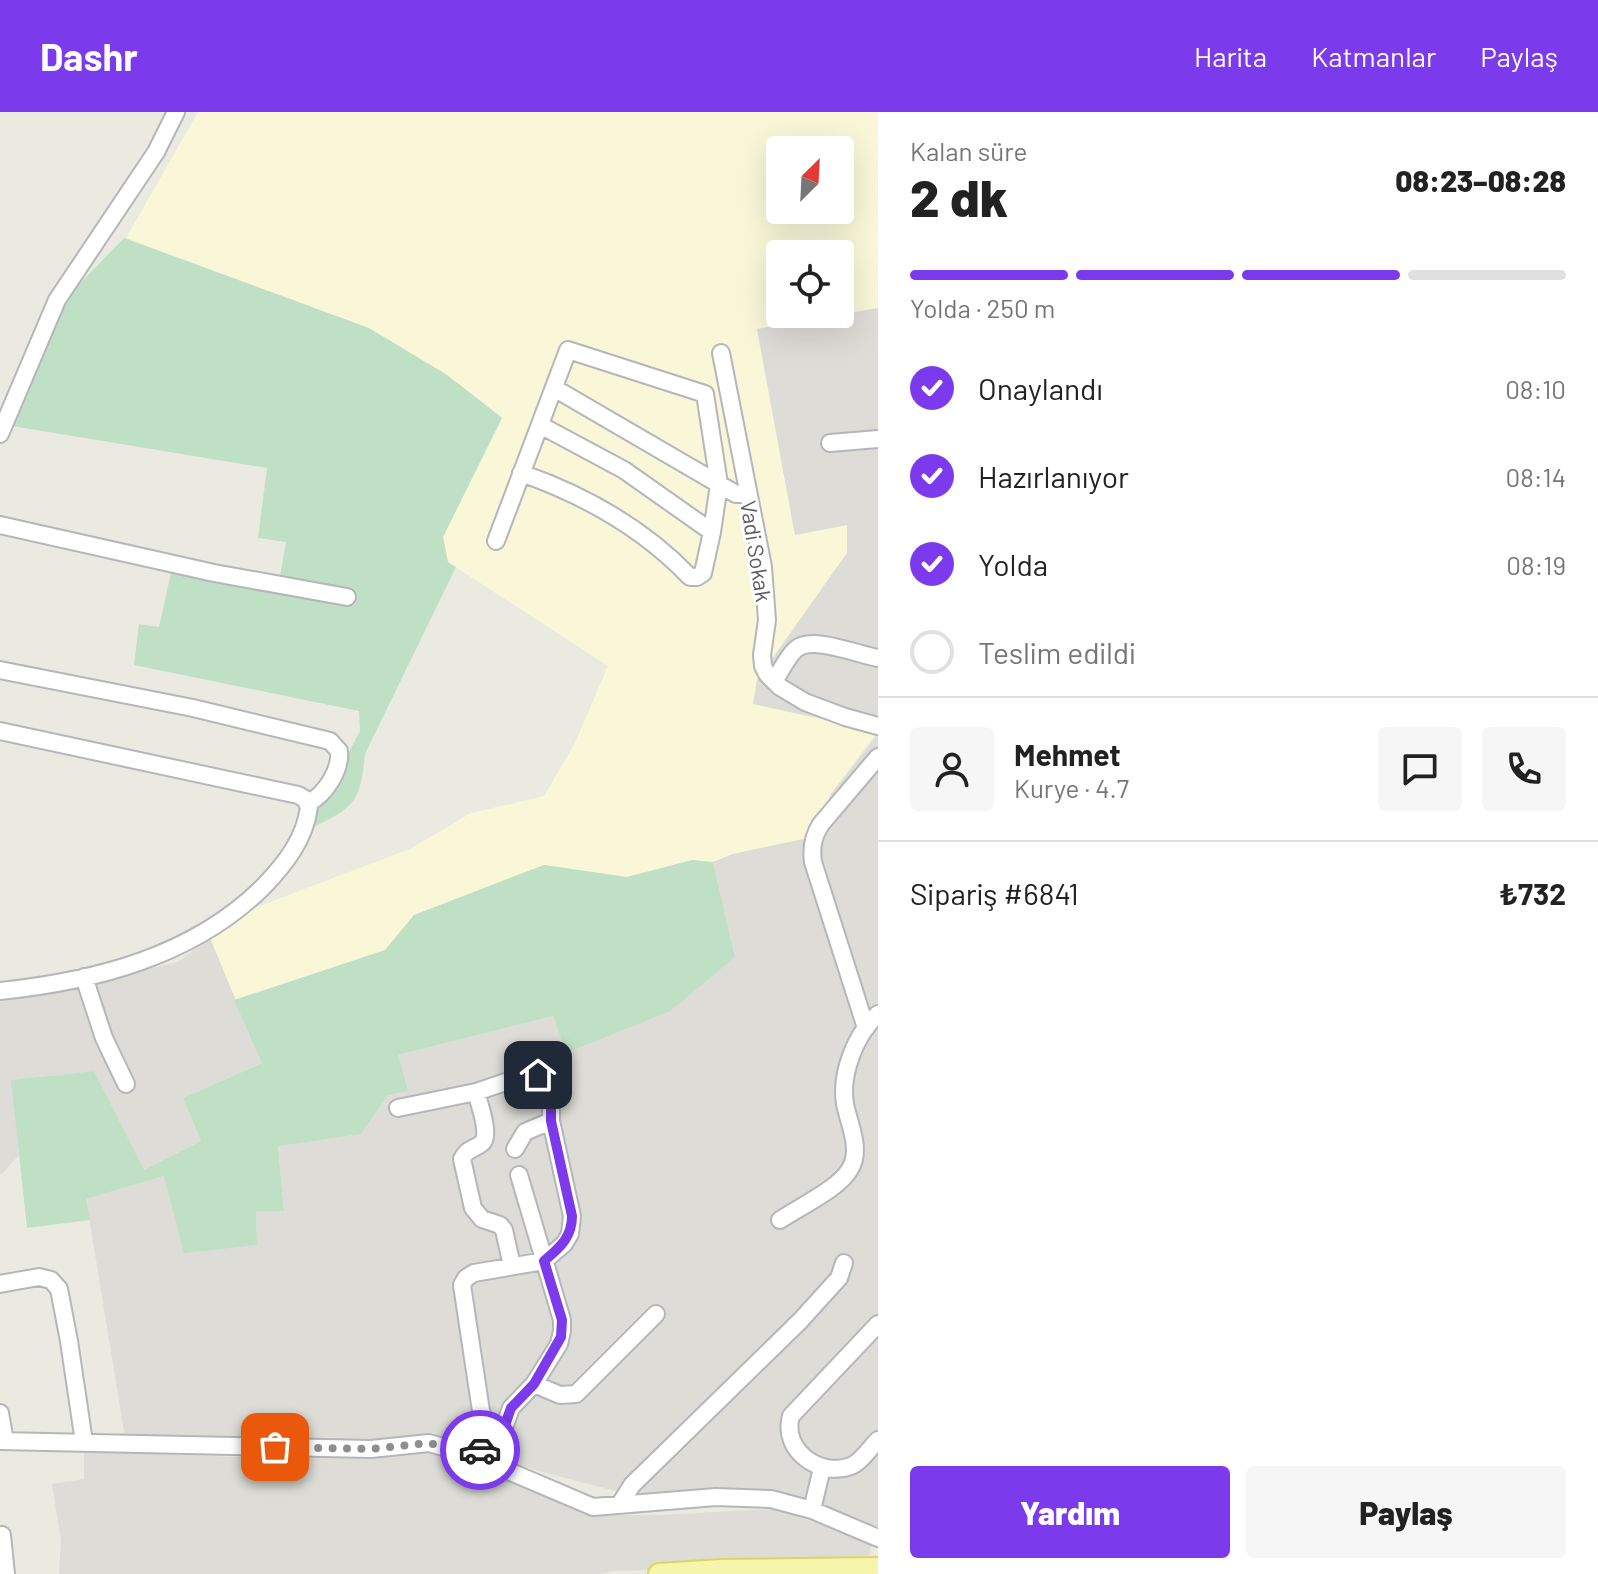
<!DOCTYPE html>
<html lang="tr">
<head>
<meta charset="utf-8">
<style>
  :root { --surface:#fff; --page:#f6f6f6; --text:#222; --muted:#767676; --line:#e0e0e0; --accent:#7c3aed }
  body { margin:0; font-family:Barlow,sans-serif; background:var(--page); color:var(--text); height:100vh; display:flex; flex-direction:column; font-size:30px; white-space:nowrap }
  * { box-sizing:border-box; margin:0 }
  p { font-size:26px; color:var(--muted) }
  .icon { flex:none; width:44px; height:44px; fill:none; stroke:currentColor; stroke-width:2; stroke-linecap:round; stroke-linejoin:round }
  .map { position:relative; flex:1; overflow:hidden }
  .drawer { display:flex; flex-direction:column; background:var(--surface); width:720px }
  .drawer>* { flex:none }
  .needle { width:52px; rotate:24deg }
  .controls { position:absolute; left:766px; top:24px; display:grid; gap:16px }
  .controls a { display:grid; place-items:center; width:88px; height:88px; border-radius:8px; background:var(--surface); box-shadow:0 8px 32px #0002; font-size:40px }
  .pin { position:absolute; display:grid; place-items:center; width:68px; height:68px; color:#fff; margin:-34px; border-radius:16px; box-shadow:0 4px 12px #0006 }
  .courier { position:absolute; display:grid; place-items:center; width:80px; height:80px; margin:-40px; border:6px solid #7c3aed; border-radius:50%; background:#fff; color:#222; box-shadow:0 2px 10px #0007 }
  .overview em { font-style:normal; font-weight:800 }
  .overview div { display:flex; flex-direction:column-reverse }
  .overview { display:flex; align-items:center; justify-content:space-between; height:136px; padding:0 32px }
  h1 { font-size:52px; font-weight:800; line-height:60px }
  .bar { display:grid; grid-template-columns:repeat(4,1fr); gap:12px 8px; align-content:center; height:96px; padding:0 32px }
  .bar i { height:10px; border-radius:6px; background:var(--line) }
  .bar .on { background:var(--accent) }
  .bar p { grid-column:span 4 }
  .line { display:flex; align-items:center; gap:20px; padding:0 32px; border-top:2px solid var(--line) }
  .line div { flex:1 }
  .round { display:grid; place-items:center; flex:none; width:84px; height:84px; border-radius:8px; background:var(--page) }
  ol { padding:0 32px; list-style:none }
  li { display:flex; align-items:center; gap:24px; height:88px }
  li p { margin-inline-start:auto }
  li .icon { padding:8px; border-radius:50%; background:var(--accent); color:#fff; stroke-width:4 }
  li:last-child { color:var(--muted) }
  li i { width:44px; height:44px; border:4px solid var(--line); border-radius:50% }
  .action { display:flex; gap:16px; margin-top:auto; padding:16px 32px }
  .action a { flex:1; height:92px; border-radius:8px; background:var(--accent); color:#fff; font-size:32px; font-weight:800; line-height:92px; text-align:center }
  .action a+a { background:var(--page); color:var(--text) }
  header { display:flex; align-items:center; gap:48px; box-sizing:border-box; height:112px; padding:0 40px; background:var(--accent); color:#fff }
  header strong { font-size:38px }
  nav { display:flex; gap:44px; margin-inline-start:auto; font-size:28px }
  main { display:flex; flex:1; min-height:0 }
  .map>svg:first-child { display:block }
</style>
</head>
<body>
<header>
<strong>Dashr</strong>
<nav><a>Harita</a><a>Katmanlar</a><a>Paylaş</a></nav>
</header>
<main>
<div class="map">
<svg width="878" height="1462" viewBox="0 0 878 1462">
  <rect width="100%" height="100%" fill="#ebeae1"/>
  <!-- commercial -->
  <path fill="#f9f7d8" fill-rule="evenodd" d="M198 0H878V196L757 217 795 423 847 413V442L757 568 878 619 831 682 813 725 733 742 713 750 692 748 627 765 544 753 414 803 386 838 234 888 210 826 222 808 410 737 471 701 544 684 574 633 608 554 448 450 443 425 502 305 447 263 369 216 126 126ZM780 38H840V98H780ZM780 142H840V202H780Z"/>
  <!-- industrial -->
  <path fill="#dddcd6" d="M878 196V619L753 592 757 568 847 441V413L795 423 757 217Z
    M878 622V1415L757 1377 628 1382 542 1360 432 1326 343 1328 125 1325 86 1087 164 1064 257 1133 256 1098H284L278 1033 361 1022 388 983 398 943 553 904 566 941 735 845 713 750 733 742 813 725 831 682Z
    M210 826 262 951 183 986 201 1029 144 1059 94 959 12 968 19 1043 3 1061 0 1062V890L178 850Z
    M84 1339 285 1347 434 1340 512 1364 585 1403H661L775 1397 872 1430 867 1451 613 1459 603 1462H59L61 1428 52 1372 84 1367Z"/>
  <!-- green -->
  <path fill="#c0e0c5" d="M124 126 369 216 447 263 502 306 443 425 448 450 456 455 365 642C360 694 353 695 308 718L360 619 359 599 134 553 139 512 159 515 174 447 279 470 286 430 258 426 267 356 12 314 62 190Z
    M692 748 713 750 735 845 670 899 566 941 553 904 398 943 408 979 388 983 361 1022 278 1034 284 1099H256L257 1133 184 1141 164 1064 86 1087 90 1108 27 1116 11 968 94 959 144 1058 201 1029 183 986 262 951 234 888 385 838 414 803 544 753 627 765Z"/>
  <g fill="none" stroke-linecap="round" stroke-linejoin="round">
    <defs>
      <path id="minor" d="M721 241 763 455 767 508 762 543 763 554 767 562 780 575 805 590 845 605 878 614
        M554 276 736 382H748
        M540 313 624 358 712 420
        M0 322 57 188 156 40 176 0
        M830 331 878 327
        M0 413 214 461 347 485
        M496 429 568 238 705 282 719 372 712 420 703 461 697 465H690C644 417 584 383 521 361
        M0 558 193 596 330 629 339 639C341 658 325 683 308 691
        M774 569C781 559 787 545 796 537 812 523 859 543 878 546
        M0 619 298 683 305 687 309 695C305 727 285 752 264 774 194 844 96 869 0 879
        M84 865 104 926 126 972
        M866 916 813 750C811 735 813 724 821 712L878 645
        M476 980C479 991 491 1024 482 1031 474 1038 467 1036 462 1047L473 1096 482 1107 500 1113 504 1118 512 1154
        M398 996 476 980 532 961 543 966 551 976V1009L572 1104 570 1122 564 1132 544 1149 474 1161 466 1166 462 1173 481 1299 493 1328
        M515 1037 525 1020 551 1009
        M780 1108C799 1095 840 1076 850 1057 862 1038 849 1012 845 992 840 961 856 922 878 902
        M0 1172 39 1165 51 1168 59 1177 69 1229 84 1330
        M878 1212 791 1304C781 1338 820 1366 851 1354 861 1350 870 1336 878 1328
        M534 1272 560 1283 576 1282 656 1202
        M0 1301 5 1329
        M500 1327 511 1296 534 1272 559 1232 562 1219V1208L519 1063
        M489 1335a8 8 0 1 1 16 0a8 8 0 1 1-16 0Z
        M0 1329 371 1337 429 1331 471 1343 593 1395 716 1385 771 1387 812 1398 878 1426
        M620 1392 632 1373 800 1209 839 1166 844 1151
        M812 1398 822 1356
        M2 1423 6 1462"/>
      <path id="major" d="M659 1462 721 1458 878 1456"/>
    </defs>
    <!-- minor casing -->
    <use href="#minor" stroke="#b4b6ba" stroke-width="20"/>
    <!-- major casing -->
    <use href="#major" stroke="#e1d264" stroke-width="24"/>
    <!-- minor -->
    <use href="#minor" stroke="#fff" stroke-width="16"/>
    <!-- major -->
    <use href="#major" stroke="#f5f5ac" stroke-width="20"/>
  </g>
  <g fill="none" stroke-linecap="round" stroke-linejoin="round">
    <!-- done -->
    <path stroke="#8d8e8d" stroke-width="8" stroke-dasharray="0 14.4" d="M275 1335 371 1337 429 1331 471 1343 480 1338"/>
    <!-- route -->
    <path stroke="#7c3aed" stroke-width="10" d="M480 1338 490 1334 493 1328 500 1327 511 1296 534 1272 561 1225 562 1208 544 1149C559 1136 572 1126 572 1104L551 1009V976L538 963"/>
  </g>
  <g text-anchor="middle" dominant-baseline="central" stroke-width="6" stroke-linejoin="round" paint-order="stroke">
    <!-- street labels -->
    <g font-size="22" fill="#5a5c60" stroke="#fff">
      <text transform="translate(757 439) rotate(81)">Vadi Sokak</text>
    </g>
  </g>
</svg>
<div class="controls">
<a><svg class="needle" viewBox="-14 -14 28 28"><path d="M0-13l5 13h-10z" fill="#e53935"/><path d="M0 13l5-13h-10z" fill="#767676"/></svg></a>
<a><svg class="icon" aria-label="locate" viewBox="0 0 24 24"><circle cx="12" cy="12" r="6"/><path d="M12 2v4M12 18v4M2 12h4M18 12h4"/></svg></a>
</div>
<div class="pin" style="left:275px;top:1335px;background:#ea580c"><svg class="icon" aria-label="bag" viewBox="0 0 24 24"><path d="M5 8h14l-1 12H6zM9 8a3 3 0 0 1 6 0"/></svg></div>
<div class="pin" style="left:538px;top:963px;background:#1f2937"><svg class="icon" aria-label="home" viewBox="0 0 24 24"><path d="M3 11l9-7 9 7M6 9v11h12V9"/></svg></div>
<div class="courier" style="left:480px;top:1338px"><svg class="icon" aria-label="car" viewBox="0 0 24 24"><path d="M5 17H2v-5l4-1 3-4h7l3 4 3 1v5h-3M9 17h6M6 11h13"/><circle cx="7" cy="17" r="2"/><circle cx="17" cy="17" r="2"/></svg></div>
</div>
<section class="drawer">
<div class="overview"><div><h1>2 dk</h1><p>Kalan süre</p></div><em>08:23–08:28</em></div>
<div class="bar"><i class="on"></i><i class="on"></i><i class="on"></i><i></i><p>Yolda · 250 m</p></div>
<ol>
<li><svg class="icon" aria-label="check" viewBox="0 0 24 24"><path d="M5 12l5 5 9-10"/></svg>Onaylandı<p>08:10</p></li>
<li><svg class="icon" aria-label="check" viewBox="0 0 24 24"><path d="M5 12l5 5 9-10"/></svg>Hazırlanıyor<p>08:14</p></li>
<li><svg class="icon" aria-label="check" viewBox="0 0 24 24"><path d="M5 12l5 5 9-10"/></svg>Yolda<p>08:19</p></li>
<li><i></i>Teslim edildi</li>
</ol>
<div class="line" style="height:144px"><a class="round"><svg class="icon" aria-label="person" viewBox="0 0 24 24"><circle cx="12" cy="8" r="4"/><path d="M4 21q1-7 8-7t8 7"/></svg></a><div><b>Mehmet</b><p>Kurye · 4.7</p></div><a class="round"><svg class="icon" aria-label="chat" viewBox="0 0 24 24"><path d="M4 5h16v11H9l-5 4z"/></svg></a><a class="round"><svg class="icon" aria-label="phone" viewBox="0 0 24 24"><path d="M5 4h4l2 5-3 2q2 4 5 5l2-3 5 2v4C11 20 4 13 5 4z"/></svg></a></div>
<div class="line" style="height:104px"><div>Sipariş #6841</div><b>₺732</b></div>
<div class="action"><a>Yardım</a><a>Paylaş</a></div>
</section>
</main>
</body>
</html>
